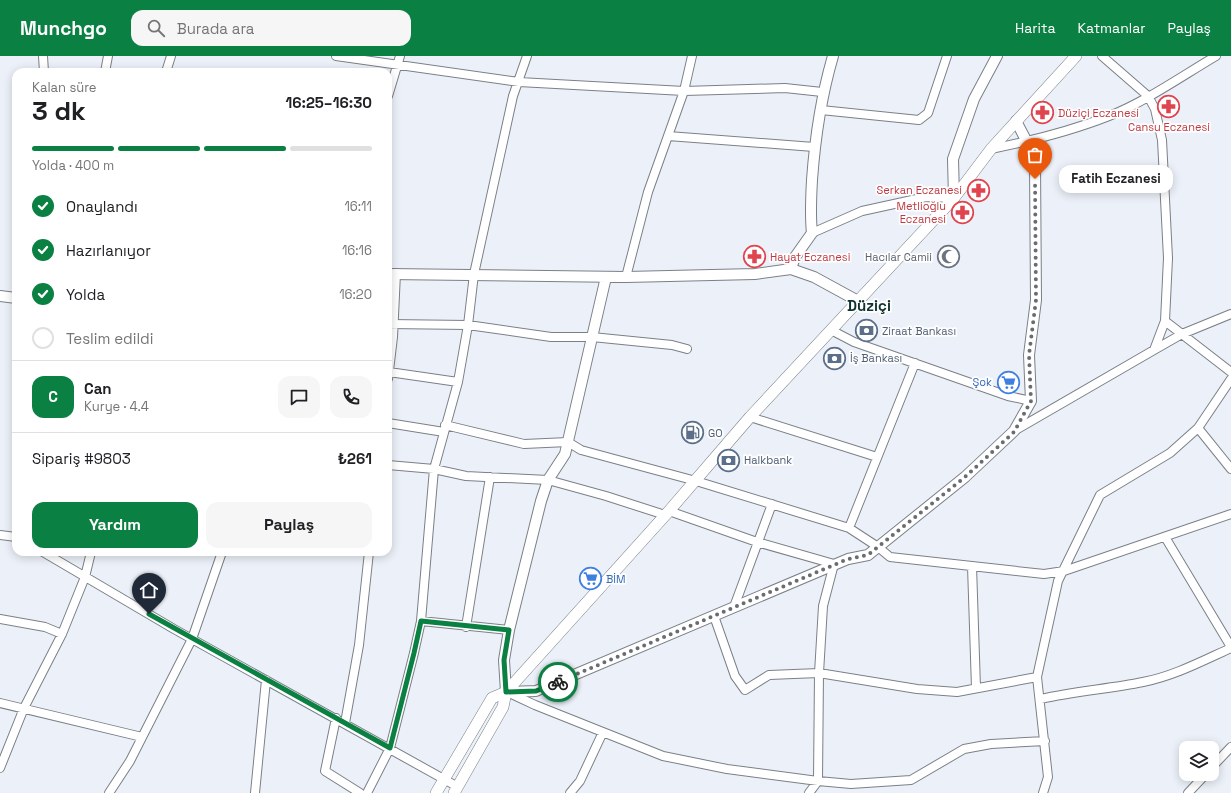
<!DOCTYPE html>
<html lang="tr">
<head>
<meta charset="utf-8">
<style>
  :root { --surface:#fff; --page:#f6f6f6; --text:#202124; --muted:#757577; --line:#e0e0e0; --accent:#0b8043 }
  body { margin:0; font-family:"Space Grotesk",sans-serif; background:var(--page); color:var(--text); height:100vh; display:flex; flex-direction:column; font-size:15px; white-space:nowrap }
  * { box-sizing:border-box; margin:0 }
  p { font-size:13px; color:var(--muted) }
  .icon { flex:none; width:22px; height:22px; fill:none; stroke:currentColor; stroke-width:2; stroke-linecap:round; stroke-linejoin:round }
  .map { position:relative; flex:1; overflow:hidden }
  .sheet { position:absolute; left:12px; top:12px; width:380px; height:488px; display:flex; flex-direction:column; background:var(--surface); border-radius:12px; box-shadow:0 2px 10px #0003 }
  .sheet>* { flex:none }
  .buttons { position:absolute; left:1179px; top:685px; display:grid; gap:8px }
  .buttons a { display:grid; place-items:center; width:40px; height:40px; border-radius:8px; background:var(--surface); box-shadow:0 2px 10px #0003; font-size:20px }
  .pin { position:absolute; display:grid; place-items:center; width:34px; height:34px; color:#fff; margin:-41px -17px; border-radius:50% 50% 50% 0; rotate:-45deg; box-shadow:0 0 4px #0007 }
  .pin .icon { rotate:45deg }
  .courier { position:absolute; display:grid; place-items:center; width:40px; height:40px; margin:-20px; border:3px solid #0b8043; border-radius:50%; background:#fff; color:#222; box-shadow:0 1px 5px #0007 }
  .bubble { position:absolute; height:28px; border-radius:12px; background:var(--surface); box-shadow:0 2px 10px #0003; font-size:13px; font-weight:600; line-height:28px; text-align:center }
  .summary em { font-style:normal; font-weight:600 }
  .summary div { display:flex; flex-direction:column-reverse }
  .summary { display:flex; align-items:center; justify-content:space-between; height:68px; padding:0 20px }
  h1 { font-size:26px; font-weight:600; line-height:30px }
  .bar { display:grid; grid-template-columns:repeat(4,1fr); gap:6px 4px; align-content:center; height:48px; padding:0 20px }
  .bar i { height:5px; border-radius:3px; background:var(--line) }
  .bar .active { background:var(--accent) }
  .bar p { grid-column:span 4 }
  .line { display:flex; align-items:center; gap:10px; padding:0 20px; border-top:1px solid var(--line) }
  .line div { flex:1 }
  .round { display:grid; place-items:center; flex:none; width:42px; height:42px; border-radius:12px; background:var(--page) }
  ol { padding:0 20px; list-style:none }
  li { display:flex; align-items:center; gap:12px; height:44px }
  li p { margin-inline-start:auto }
  li .icon { padding:4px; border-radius:50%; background:var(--accent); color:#fff; stroke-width:4 }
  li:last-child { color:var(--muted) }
  li i { width:22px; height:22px; border:2px solid var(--line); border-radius:50% }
  .action { display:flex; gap:8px; margin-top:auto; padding:8px 20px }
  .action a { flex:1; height:46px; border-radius:12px; background:var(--accent); color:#fff; font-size:16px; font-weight:600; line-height:46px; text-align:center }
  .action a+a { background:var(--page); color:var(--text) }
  header { display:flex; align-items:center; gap:24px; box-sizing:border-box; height:56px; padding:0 20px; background:var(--accent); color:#fff }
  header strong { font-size:19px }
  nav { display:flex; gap:22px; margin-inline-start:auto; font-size:14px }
  .search { width:280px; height:36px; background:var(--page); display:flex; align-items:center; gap:10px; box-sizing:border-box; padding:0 14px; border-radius:12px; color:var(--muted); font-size:15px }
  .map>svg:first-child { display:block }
</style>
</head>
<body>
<header>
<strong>Munchgo</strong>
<div class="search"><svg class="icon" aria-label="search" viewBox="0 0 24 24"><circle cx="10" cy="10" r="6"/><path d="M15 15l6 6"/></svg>Burada ara</div>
<nav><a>Harita</a><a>Katmanlar</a><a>Paylaş</a></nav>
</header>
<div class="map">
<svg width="1231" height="737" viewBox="0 0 1231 737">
  <rect width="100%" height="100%" fill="#ecf1f9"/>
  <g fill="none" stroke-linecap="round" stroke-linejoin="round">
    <defs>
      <path id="minor" d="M43 0 44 16
        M336 0 519 26 684 35 785 32 822 36
        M105 16 108 0
        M166 16 171 0
        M388 40 400 0
        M821 54 919 64 928 57 947 0
        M668 80 814 91
        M991 93C1031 85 1071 75 1109 60 1145 46 1182 20 1216 0
        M812 177 862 155 926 141 954 142
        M626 221 648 136 684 35 692 0
        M1165 265 1231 316
        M388 268 468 269 551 281H592L672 289 687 293
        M831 274 854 286 1008 340 1031 345
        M1154 294 1182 278 1231 258
        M389 316 458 326
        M388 323 393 281 396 217
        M750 361 877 401
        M388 367 444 376
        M445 369 524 388 568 386 581 394 696 425 849 472 878 491 890 501 1044 518 1064 515 1231 458
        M1198 372 1231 413
        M1014 375 1154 294 1165 265 1168 202 1162 84 1155 53 1148 40 1102 0
        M388 409 434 413 466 420 548 424 606 440 665 459
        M669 455 757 486 834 508 823 550 819 617 818 725 809 737
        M849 472 915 307
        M0 479 16 481
        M1165 481 1231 591
        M43 496 174 573 458 731
        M972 510 976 632
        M734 551 772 448
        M714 560 735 620 745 634 769 619 819 617 917 633 957 636 1037 621
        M0 563 45 571 62 578
        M421 565 509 574
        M466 571 490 421
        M507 636 535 649 663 700 727 713 818 725 851 728 911 724 964 693 991 688 1045 685
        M1041 643C1075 635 1109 633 1143 626 1174 620 1202 605 1231 592
        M0 647 142 681
        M336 662 325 715 360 737
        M345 667 359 589 369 496
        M1212 711 1231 691
        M0 712 24 652 62 578 85 521 91 496
        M109 737 130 705 192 583 222 496
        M255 737 266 624
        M367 737 390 692 414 597 421 565 434 413 458 326 468 269 474 218 513 40 527 0
        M570 737 580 725 603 676
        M1043 737 1048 721 1037 621 1058 525 1100 439 1170 397 1198 372 1231 323
        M1188 737 1206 718"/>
      <path id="tertiary" d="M954 142 953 103 974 43 997 0
        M791 213 795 201 812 177C810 159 811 142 812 124 815 82 821 41 833 0
        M388 218 626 221 755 218 791 213 814 221 858 245
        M606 221 565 398 548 424 541 445 509 574 504 604 506 636 536 635 848 503 868 499 965 421 1014 375 1031 345 1029 299 1036 244 1035 107 1027 86 1016 65
        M0 240 16 242"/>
      <path id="secondary" d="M436 737 492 642 506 636 669 455 750 361 954 142 991 93 1076 0
        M454 737 503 651 506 636"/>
    </defs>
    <!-- minor casing -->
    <use href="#minor" stroke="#7b8087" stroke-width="10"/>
    <!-- tertiary casing -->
    <use href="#tertiary" stroke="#7b8087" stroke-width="12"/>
    <!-- secondary casing -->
    <use href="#secondary" stroke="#7b8087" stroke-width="12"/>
    <!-- minor -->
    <use href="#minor" stroke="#fff" stroke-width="8"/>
    <!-- tertiary -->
    <use href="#tertiary" stroke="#fff" stroke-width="10"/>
    <!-- secondary -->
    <use href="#secondary" stroke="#fff" stroke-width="11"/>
  </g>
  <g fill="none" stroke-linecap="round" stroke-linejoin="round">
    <!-- done -->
    <path stroke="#696c70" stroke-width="4" stroke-dasharray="0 7.2" d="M558 626 848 503 868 499 965 421 1014 376 1031 345 1029 299 1036 244 1035 123"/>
    <!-- route -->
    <path stroke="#0b8043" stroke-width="5" d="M149 558 390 692 414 597 421 565 509 574 504 604 506 636 536 635 558 626"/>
  </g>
  <!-- icons -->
  <defs>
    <symbol id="pharmacy-ring" viewBox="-11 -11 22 22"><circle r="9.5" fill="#fefefe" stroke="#e0444e" stroke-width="1.5"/><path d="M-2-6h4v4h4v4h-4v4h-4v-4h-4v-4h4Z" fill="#e0444e"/></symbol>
    <symbol id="mosque-ring" viewBox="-11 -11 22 22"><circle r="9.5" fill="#fefefe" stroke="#6b7280" stroke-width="1.5"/><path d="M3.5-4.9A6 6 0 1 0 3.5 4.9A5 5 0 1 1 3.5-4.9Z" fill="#6b7280"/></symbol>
    <symbol id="bank-ring" viewBox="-11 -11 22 22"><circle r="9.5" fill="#fefefe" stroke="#5c6f8a" stroke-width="1.5"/><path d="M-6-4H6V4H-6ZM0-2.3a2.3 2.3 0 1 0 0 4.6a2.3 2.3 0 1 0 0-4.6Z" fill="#5c6f8a"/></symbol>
    <symbol id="supermarket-ring" viewBox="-11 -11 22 22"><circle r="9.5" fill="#fefefe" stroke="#3f7fe0" stroke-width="1.5"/><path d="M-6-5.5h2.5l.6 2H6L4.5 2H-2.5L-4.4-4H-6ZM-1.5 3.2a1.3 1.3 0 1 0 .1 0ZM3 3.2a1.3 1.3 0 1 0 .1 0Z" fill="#3f7fe0"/></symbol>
    <symbol id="fuel-ring" viewBox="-11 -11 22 22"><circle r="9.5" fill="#fefefe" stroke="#5c6f8a" stroke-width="1.5"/><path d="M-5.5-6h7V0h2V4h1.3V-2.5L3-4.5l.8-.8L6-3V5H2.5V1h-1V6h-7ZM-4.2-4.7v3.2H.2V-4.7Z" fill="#5c6f8a"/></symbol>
  </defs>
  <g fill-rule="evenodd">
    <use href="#pharmacy-ring" x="1156" y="38" width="25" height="25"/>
    <use href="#pharmacy-ring" x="1030" y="44" width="25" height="25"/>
    <use href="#pharmacy-ring" x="966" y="122" width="25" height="25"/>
    <use href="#pharmacy-ring" x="950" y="144" width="25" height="25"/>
    <use href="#pharmacy-ring" x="742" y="188" width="25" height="25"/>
    <use href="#mosque-ring" x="936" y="188" width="25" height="25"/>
    <use href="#bank-ring" x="854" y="262" width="25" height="25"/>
    <use href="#bank-ring" x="822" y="290" width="25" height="25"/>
    <use href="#supermarket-ring" x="996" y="314" width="25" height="25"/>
    <use href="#fuel-ring" x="680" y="364" width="25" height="25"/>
    <use href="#bank-ring" x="716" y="392" width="25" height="25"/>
    <use href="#supermarket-ring" x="578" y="510" width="25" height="25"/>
  </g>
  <g text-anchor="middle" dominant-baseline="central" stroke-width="3.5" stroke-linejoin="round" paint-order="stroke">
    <!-- health labels -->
    <g font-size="11" fill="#be3a42" stroke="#fefefe" text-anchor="start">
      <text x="1058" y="57">Düziçi Eczanesi</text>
      <text x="1169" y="71" text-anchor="middle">Cansu Eczanesi</text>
      <text x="962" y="134" text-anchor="end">Serkan Eczanesi</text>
      <text x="946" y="150" text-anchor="end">Metlioğlu<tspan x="946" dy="13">Eczanesi</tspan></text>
      <text x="770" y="201">Hayat Eczanesi</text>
    </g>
    <!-- worship labels -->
    <g font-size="11" fill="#5b616d" stroke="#fefefe" text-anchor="end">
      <text x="932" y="201">Hacılar Camii</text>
    </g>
    <!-- service labels -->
    <g font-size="11" fill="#4e5e75" stroke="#fefefe" text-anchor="start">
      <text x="882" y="275">Ziraat Bankası</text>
      <text x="850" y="302">İş Bankası</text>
      <text x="708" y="377">GO</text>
      <text x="744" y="404">Halkbank</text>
    </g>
    <!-- shop labels -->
    <g font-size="11" fill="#366cbe" stroke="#fefefe" text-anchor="end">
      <text x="992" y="326">Şok</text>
      <text x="606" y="523" text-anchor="start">BİM</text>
    </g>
    <!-- district labels -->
    <g font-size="15" font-weight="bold" fill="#0f312f" stroke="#fefefe">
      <text x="869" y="249">Düziçi</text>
    </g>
  </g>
</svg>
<div class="buttons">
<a><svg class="icon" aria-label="layers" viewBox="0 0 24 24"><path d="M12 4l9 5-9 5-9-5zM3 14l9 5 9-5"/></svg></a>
</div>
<div class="pin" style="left:1035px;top:123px;background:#ea580c"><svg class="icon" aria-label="bag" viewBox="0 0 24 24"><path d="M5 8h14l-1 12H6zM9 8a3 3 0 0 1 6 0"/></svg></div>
<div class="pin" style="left:149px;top:558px;background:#1f2937"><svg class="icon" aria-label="home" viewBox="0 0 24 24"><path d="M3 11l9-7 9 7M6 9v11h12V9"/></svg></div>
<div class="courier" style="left:558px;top:626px"><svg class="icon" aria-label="bike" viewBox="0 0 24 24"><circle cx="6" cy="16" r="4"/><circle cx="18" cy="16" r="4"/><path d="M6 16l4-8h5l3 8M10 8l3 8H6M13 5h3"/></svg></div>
<div class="bubble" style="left:1059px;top:109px;width:114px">Fatih Eczanesi</div>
<section class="sheet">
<div class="summary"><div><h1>3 dk</h1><p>Kalan süre</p></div><em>16:25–16:30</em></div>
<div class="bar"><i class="active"></i><i class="active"></i><i class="active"></i><i></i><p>Yolda · 400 m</p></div>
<ol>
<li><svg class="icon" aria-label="check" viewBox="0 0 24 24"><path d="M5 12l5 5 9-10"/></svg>Onaylandı<p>16:11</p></li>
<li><svg class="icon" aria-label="check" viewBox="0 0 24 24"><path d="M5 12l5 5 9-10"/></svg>Hazırlanıyor<p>16:16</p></li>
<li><svg class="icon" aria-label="check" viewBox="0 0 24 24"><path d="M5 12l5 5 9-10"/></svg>Yolda<p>16:20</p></li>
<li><i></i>Teslim edildi</li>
</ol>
<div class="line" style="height:72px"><b class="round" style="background:var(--accent);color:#fff">C</b><div><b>Can</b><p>Kurye · 4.4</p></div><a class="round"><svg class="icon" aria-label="chat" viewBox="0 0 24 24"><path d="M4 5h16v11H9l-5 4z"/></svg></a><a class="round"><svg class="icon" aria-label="phone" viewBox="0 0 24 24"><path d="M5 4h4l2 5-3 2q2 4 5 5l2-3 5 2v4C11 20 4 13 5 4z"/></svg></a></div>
<div class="line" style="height:52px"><div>Sipariş #9803</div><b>₺261</b></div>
<div class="action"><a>Yardım</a><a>Paylaş</a></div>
</section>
</div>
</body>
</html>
